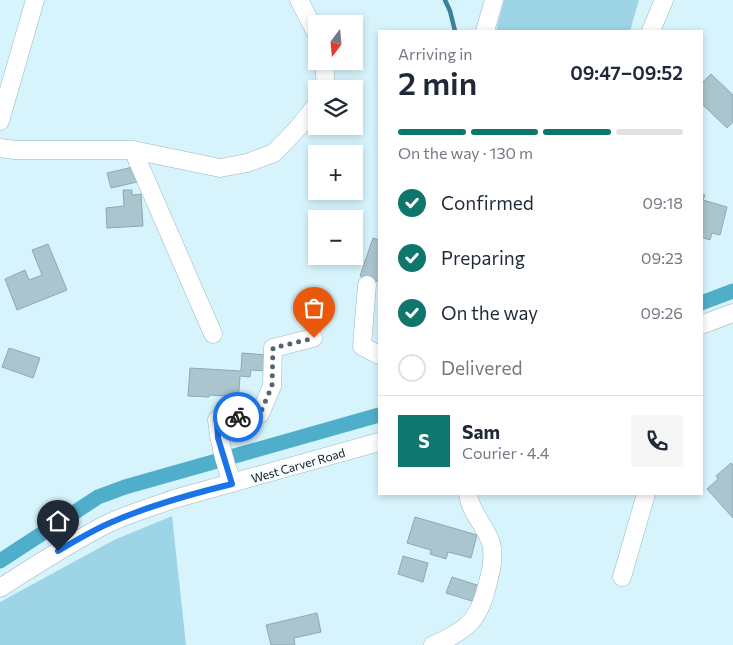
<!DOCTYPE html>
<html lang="en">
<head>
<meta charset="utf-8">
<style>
  :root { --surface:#fff; --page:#f6f6f7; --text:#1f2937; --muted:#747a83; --line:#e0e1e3; --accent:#0f766e }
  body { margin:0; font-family:Commissioner,sans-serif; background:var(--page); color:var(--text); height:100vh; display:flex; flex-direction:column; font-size:19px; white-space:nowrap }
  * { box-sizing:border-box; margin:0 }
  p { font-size:16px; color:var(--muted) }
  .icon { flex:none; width:28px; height:28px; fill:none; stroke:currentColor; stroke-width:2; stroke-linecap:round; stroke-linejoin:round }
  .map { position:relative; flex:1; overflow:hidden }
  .drawer { position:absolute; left:378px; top:30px; width:325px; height:465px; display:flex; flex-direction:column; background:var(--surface); border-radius:0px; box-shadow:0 2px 8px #0003 }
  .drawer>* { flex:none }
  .needle { width:32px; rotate:196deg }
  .buttons { position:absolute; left:308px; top:15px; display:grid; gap:10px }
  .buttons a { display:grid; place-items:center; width:55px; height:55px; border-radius:0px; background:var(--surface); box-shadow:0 2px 8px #0003; font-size:25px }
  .pin { position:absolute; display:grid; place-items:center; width:42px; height:42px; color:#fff; margin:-51px -21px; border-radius:50% 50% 50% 0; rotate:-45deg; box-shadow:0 0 5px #0007 }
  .pin .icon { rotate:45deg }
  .courier { position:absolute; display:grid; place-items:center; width:50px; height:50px; margin:-25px; border:4px solid #1a73e8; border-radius:50%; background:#fff; color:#222; box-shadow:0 1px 6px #0007 }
  .summary em { font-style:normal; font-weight:600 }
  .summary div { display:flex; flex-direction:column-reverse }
  .summary { display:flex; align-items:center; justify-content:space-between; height:85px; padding:0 20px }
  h1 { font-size:32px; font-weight:600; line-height:38px }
  .bar { display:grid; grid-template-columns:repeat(4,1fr); gap:8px 5px; align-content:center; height:60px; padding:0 20px }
  .bar i { height:6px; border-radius:4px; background:var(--line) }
  .bar .current { background:var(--accent) }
  .bar p { grid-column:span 4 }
  .line { display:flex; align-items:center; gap:12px; padding:0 20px; border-top:1px solid var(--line) }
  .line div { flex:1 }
  .round { display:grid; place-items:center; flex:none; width:52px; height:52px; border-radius:0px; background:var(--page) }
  ol { padding:0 20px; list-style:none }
  li { display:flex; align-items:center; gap:15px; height:55px }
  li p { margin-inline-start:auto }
  li .icon { padding:5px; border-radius:50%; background:var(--accent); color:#fff; stroke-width:4 }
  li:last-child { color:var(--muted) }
  li i { width:28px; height:28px; border:2px solid var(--line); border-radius:50% }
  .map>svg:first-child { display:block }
</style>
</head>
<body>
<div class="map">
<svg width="733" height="645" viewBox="0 0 733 645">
  <rect width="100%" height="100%" fill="#d7f4fd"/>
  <!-- green -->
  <path fill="#9dd5e7" d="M504 0H639L630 31H496Z
    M172 516 186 645H0V602L114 540Z"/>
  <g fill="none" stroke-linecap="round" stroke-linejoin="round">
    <!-- stream -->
    <path stroke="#3c8296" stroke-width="4.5" d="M445 0 450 11 455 31"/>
    <!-- canal -->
    <path stroke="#4fafca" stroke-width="15" d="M701 303 733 291
      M0 561 98 497 125 487 379 415"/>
  </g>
  <!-- building -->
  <path fill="#aac5ce" stroke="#8ea9b2" d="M711 74 733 95V122L727 128 701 103V84Z
    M133 167 137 182 111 188 107 173Z
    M123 190H132V195L141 194 143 226 107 228 106 208 124 206Z
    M701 194 705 195 703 200 727 207 720 235 712 233 710 240 701 237Z
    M373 238 379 240V282L360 276Z
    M48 244 67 290 17 310 5 279 25 270 29 280 42 275 32 250Z
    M9 348 40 358 33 378 2 367Z
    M242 353 267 355 266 371 251 370 250 377 240 376 238 403H225L226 396 210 395 209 397 188 396 190 368 241 371Z
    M731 463 733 465V518L707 489 718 479 716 476Z
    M415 517 477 535 471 558 448 552 446 559 430 554 431 550 407 543Z
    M403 556 428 563 423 582 398 574Z
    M452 577 480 586 475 602 446 593Z
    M317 613 321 632 294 638 295 645H271L266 625Z"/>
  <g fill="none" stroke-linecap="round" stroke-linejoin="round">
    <defs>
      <path id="minor" d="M299 0 316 33
        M485 31 494 0
        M651 31 664 0
        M324 61 326 89
        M0 121 35 0
        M0 148 15 150H133L213 334
        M133 150 220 168 247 163 274 153 298 128 316 105
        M367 285 362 346 379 355
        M701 325 733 313
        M232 483C225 462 219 443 217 420L260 414 272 386 273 348 313 338
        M622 577 646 494
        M0 588C36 565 71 542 109 523 130 513 152 507 174 499L379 442
        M433 645C471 629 480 618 489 578 492 567 494 554 491 543 485 525 470 512 468 494"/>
    </defs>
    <!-- minor casing -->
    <use href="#minor" stroke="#9bb6be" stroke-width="19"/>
    <!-- minor -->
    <use href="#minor" stroke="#fff" stroke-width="18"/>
  </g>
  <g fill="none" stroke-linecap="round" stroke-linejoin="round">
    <!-- done -->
    <path stroke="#55666b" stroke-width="5" stroke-dasharray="0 9" d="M238 417 260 414 272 386 273 348 314 338"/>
    <!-- route -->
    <path stroke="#1a73e8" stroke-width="6" d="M58 551C75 541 93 530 112 522 151 505 191 494 232 484L218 438 217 420 238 417"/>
  </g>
  <g text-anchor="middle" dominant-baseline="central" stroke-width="5" stroke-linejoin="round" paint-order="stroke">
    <!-- street labels -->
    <g font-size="12" fill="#0f191c" stroke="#f7fcfe">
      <text transform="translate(298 465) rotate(-16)">West Carver Road</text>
    </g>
  </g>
</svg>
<div class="buttons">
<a><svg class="needle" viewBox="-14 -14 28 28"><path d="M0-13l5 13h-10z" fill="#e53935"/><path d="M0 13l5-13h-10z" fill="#747a83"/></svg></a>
<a><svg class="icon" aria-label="layers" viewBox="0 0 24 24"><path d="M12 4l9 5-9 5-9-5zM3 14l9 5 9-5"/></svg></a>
<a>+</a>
<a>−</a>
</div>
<div class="pin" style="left:314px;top:338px;background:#ea580c"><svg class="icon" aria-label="bag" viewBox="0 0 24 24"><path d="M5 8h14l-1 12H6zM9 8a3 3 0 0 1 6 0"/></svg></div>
<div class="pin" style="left:58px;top:551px;background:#1f2937"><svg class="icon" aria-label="home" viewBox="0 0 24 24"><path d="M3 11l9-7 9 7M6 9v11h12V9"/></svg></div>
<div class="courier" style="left:238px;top:417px"><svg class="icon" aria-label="bike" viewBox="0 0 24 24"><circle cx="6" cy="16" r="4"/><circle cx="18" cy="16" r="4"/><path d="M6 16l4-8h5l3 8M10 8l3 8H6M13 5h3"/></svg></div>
<section class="drawer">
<div class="summary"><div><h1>2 min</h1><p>Arriving in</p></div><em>09:47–09:52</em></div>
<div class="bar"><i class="current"></i><i class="current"></i><i class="current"></i><i></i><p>On the way · 130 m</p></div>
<ol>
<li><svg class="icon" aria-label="check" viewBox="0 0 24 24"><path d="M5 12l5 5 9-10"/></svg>Confirmed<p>09:18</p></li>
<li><svg class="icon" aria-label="check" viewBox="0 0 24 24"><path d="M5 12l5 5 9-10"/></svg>Preparing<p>09:23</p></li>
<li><svg class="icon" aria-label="check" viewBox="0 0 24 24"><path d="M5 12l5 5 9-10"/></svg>On the way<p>09:26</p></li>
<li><i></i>Delivered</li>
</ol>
<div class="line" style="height:90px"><b class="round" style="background:var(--accent);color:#fff">S</b><div><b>Sam</b><p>Courier · 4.4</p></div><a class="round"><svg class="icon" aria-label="phone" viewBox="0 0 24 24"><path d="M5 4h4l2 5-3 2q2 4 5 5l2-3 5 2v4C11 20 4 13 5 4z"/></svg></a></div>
</section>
</div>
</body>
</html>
